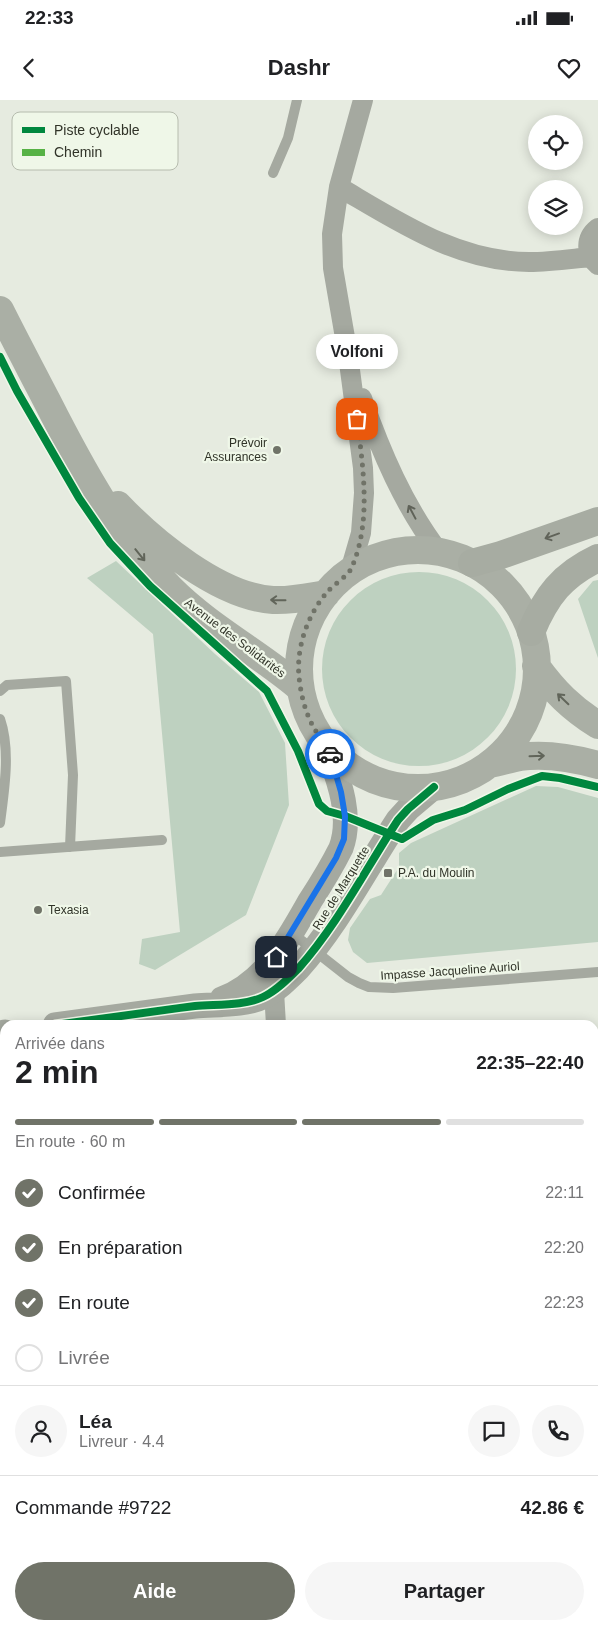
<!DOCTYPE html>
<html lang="fr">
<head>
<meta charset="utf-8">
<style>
  :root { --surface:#fff; --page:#f6f6f6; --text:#202124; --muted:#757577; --line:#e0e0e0; --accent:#707368 }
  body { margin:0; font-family:Arial,sans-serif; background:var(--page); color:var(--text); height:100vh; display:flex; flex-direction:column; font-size:19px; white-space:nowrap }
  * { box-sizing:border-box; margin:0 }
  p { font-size:16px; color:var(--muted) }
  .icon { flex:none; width:28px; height:28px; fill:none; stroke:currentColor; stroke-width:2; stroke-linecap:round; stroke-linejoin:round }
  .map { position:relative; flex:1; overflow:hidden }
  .details { position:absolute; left:0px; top:920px; width:599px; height:610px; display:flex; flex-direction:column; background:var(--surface); border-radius:15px 15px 0 0; box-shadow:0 2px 12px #0003 }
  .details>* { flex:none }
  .fabs { position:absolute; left:528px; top:15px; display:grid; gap:10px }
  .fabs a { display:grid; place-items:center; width:55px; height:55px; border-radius:50%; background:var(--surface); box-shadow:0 2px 12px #0003; font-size:25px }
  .pin { position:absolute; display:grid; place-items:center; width:42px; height:42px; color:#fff; margin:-21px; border-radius:10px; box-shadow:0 2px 8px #0006 }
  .courier { position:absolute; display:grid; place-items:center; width:50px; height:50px; margin:-25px; border:4px solid #1a73e8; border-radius:50%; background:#fff; color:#222; box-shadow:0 1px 6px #0007 }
  .bubble { position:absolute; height:35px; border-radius:18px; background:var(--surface); box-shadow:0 2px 12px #0003; font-size:16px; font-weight:600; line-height:35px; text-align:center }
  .summary em { font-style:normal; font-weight:600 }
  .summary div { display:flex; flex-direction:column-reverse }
  .summary { display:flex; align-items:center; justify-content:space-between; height:85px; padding:0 15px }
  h1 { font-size:32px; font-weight:600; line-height:38px }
  .bar { display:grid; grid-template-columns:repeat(4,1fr); gap:8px 5px; align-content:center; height:60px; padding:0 15px }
  .bar i { height:6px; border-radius:4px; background:var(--line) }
  .bar .current { background:var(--accent) }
  .bar p { grid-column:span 4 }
  .line { display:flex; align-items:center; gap:12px; padding:0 15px; border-top:1px solid var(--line) }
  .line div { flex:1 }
  .round { display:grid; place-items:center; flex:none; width:52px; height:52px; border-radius:26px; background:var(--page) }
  ol { padding:0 15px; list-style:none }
  li { display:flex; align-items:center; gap:15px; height:55px }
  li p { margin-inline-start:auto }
  li .icon { padding:5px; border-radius:50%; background:var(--accent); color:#fff; stroke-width:4 }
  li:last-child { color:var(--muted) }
  li i { width:28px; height:28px; border:2px solid var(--line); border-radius:50% }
  .cta { display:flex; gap:10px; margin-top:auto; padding:10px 15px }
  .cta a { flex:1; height:58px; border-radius:30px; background:var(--accent); color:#fff; font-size:20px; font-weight:600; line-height:58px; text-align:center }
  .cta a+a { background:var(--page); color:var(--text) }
  .status { display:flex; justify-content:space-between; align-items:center; height:35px; padding:0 25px; background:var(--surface); direction:ltr }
  .status svg { height:14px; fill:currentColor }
  header { display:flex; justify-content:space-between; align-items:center; height:65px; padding:0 15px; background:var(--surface); font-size:22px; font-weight:600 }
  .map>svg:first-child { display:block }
</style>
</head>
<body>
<div class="status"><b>22:33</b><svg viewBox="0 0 49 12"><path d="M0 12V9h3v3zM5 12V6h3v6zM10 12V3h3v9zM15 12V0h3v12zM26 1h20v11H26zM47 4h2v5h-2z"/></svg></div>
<header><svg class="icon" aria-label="back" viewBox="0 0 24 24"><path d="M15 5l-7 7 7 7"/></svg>Dashr<svg class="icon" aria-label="heart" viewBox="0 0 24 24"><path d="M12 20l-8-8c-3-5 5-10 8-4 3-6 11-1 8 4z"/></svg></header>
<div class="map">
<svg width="598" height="1530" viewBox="0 0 598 1530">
  <rect width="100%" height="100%" fill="#e6ebe0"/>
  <!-- green -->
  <path fill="#bed1c0" d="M116 461 215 554 259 592 285 643 289 705 246 815 155 870 139 864 142 839 180 832 153 534 87 478Z
    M322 569a97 97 0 1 1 194 0a97 97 0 1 1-194 0Z
    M598 480V558L578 499 593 481Z
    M536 686 558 687 598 698V842L367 863 353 852 348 840 350 828 370 799 381 795 399 767V753L411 743Z
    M594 1425H598V1530H0V1519L5 1518V1525H594Z"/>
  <!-- water -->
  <path fill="#9d9fb9" d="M594 1181H598V1425H594Z
    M0 1286H5V1518L0 1519Z"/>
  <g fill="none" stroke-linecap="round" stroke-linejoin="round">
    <!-- service -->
    <path stroke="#a5a9a0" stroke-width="10" d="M273 73 288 38 297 0
      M0 591 7 585 66 581 73 675 70 747
      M0 619C11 651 4 691 0 723
      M0 752 162 740
      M292 833 348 877 359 883 369 887 393 888 598 872"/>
    <!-- minor -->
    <path stroke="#a5a9a0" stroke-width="20" d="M339 87C399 122 458 162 529 162 550 162 570 159 590 157
      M598 128C585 138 585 154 598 165
      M362 298C381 352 404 406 439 452
      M350 471 361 433 364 393 363 368 348 255 333 168 332 134 339 87 363 0
      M274 891 276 925"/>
    <!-- tertiary -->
    <path stroke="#a5a9a0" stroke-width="25" d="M222 899C266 882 288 840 310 801 321 784 332 766 341 748 353 716 338 678 327 647
      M55 925C101 919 148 912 195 906 215 904 244 906 263 897 276 891 288 879 298 869 338 824 365 770 398 720L408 709 434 687
      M0 933 5 932"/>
    <!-- primary -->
    <path stroke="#aaafa5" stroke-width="28" d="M0 210C15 240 31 270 47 301 81 368 117 435 171 489 210 528 259 553 300 588
      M118 405C153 442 220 497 273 500 291 501 308 497 326 494
      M299 569a119 119 0 1 1 238 0a119 119 0 1 1-238 0Z
      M536 566C555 592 571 608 598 625
      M490 664C500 662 510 659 520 657 547 653 573 658 598 665"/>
    <!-- trunk -->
    <path stroke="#a7aca2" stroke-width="28" d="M472 463 501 455 598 421
      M531 532C546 496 562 475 598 458"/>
    <!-- tram -->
    <path stroke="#a8aba4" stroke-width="1" d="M594 1162 598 1161
      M0 1263 5 1262"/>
    <!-- quiet -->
    <path stroke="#56b245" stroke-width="6" stroke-dasharray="12 6" stroke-linecap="butt" d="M594 1163H598
      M0 1262 5 1261
      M594 1460 598 1459
      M70 1530 94 1525"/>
    <defs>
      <path id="cycleway" d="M0 257 17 291 79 398 110 443 150 486 267 591 298 651 319 704 327 711 345 716 402 739 433 720 465 710 508 689 542 676 560 678 598 687
        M55 925C101 919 148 912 195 906 215 904 244 906 263 897 276 891 288 879 298 869 338 824 365 770 398 720L408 709 434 687"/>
    </defs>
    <!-- cycleway casing -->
    <use href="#cycleway" stroke="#eff7e8" stroke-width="11"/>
    <!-- cycleway -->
    <use href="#cycleway" stroke="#00873e" stroke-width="8"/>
  </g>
  <!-- one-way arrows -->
  <defs><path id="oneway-shaft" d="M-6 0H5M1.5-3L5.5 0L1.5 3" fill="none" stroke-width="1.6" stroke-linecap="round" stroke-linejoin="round" transform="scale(1.25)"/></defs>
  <use stroke="#5f6258" href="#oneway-shaft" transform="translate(412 412) rotate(-118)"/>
  <use stroke="#606359" href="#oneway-shaft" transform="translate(552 436) rotate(160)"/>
  <g stroke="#61655a">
    <use href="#oneway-shaft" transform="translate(140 455) rotate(51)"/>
    <use href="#oneway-shaft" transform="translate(278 500) rotate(-179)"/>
    <use href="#oneway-shaft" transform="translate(563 599) rotate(-136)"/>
    <use href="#oneway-shaft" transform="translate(537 656) rotate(-2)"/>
  </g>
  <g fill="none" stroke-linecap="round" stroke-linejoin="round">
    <!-- done -->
    <path stroke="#707368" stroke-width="5" stroke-dasharray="0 9" d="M330 654C326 644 319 637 314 628 305 612 301 595 299 577 296 547 308 513 329 490 335 484 348 475 351 469 372 423 363 367 357 319"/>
    <!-- route -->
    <path stroke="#1a73e8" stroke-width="6" d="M276 857 336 758 344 739 345 716 341 692 330 654"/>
  </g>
  <!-- markers -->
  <g fill="#707368" stroke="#eff7e8" stroke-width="2">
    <circle cx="277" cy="350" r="5"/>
    <rect x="383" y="768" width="10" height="10" rx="2.5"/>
    <circle cx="38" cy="810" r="5"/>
  </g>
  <g text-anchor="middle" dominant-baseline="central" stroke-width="4.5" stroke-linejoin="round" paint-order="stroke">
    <!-- poi labels -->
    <g font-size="12" fill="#303328" stroke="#eff7e8" text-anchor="start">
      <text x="267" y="343" text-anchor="end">Prévoir<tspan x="267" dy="14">Assurances</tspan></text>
      <text x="398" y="773">P.A. du Moulin</text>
      <text x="48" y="810">Texasia</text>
    </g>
    <!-- street labels -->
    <g font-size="12" fill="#303328" stroke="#eff7e8">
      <text transform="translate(235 538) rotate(37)">Avenue des Solidarités</text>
      <text transform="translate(341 788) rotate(-58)">Rue de Marquette</text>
      <text transform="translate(450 871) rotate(-4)">Impasse Jacqueline Auriol</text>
    </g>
  </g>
  <!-- legend -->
  <rect x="12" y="12" width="166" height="58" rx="8" fill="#eff7e8" stroke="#b6bcae" stroke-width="1"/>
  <rect x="22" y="27" width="23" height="6" fill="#00873e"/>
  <rect x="22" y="49" width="23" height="7" fill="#56b245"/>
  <g font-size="14" fill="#303328">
    <text x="54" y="35">Piste cyclable</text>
    <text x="54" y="57">Chemin</text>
  </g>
</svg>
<div class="fabs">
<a><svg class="icon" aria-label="locate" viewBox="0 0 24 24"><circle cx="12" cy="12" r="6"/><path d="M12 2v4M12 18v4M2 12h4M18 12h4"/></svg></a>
<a><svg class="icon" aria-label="layers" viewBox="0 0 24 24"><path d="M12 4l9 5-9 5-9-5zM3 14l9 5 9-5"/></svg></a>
</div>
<div class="pin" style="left:357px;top:319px;background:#ea580c"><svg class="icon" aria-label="bag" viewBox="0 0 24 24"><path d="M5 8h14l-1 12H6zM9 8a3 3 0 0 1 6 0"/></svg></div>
<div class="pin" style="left:276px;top:857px;background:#1f2937"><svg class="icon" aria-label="home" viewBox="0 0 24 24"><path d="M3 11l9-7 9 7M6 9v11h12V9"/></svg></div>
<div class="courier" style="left:330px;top:654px"><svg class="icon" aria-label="car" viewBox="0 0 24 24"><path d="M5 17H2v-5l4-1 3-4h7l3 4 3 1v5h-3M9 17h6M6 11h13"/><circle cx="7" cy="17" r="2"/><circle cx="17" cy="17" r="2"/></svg></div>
<div class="bubble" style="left:316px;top:234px;width:82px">Volfoni</div>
<section class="details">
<div class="summary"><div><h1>2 min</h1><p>Arrivée dans</p></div><em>22:35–22:40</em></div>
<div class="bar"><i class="current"></i><i class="current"></i><i class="current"></i><i></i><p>En route · 60 m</p></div>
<ol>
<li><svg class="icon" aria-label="check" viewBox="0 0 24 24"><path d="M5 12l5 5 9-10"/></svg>Confirmée<p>22:11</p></li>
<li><svg class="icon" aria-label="check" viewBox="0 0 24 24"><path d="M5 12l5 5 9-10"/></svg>En préparation<p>22:20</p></li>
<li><svg class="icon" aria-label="check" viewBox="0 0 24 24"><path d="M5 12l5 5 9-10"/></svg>En route<p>22:23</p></li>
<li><i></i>Livrée</li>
</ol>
<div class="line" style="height:90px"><a class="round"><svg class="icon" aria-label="person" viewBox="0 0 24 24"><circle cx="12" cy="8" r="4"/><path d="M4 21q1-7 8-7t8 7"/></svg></a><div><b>Léa</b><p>Livreur · 4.4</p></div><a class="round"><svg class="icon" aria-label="chat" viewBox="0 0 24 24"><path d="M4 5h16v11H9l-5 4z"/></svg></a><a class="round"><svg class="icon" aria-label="phone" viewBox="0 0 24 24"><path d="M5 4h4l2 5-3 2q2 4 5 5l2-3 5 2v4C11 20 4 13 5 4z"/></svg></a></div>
<div class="line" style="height:65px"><div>Commande #9722</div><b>42.86 €</b></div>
<div class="cta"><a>Aide</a><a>Partager</a></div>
</section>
</div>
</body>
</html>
